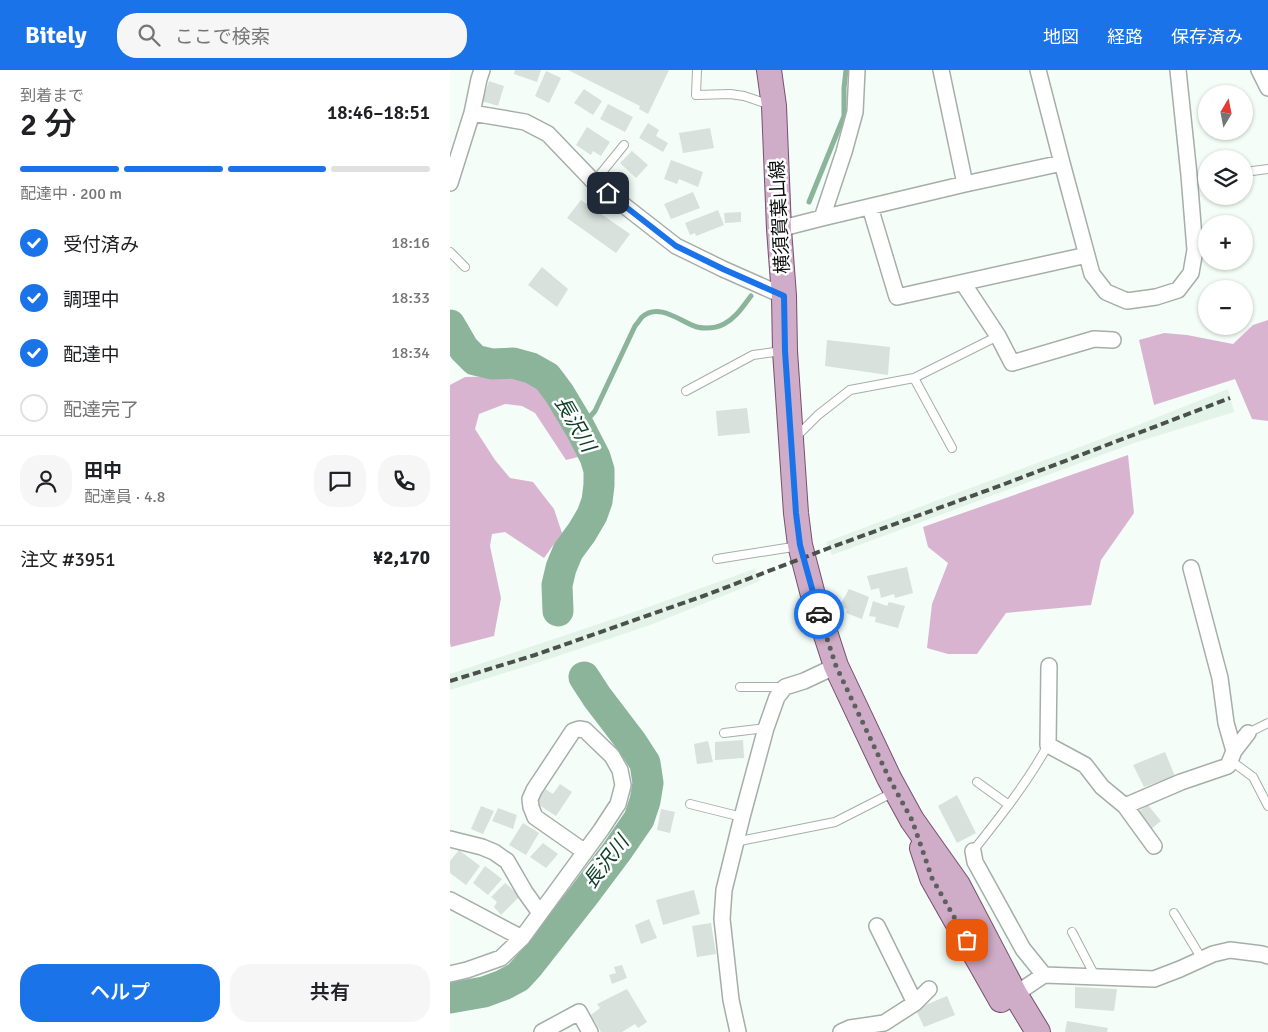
<!DOCTYPE html>
<html lang="ja">
<head>
<meta charset="utf-8">
<style>
  :root { --surface:#fff; --page:#f6f6f6; --text:#202124; --muted:#757577; --line:#e0e0e0; --accent:#1a73e8 }
  body { margin:0; font-family:Signika,"Noto Sans JP",sans-serif; background:var(--page); color:var(--text); height:100vh; display:flex; flex-direction:column; font-size:19px; white-space:nowrap }
  * { box-sizing:border-box; margin:0 }
  p { font-size:16px; color:var(--muted) }
  .icon { flex:none; width:28px; height:28px; fill:none; stroke:currentColor; stroke-width:2; stroke-linecap:round; stroke-linejoin:round }
  .map { position:relative; flex:1; overflow:hidden }
  .side { display:flex; flex-direction:column; background:var(--surface); width:450px }
  .side>* { flex:none }
  .needle { width:32px; rotate:10deg }
  .fabs { position:absolute; left:748px; top:15px; display:grid; gap:10px }
  .fabs a { display:grid; place-items:center; width:55px; height:55px; border-radius:50%; background:var(--surface); box-shadow:0 1px 4px #0004; font-size:25px }
  .pin { position:absolute; display:grid; place-items:center; width:42px; height:42px; color:#fff; margin:-21px; border-radius:10px; box-shadow:0 2px 8px #0006 }
  .courier { position:absolute; display:grid; place-items:center; width:50px; height:50px; margin:-25px; border:4px solid #1a73e8; border-radius:50%; background:#fff; color:#222; box-shadow:0 1px 6px #0007 }
  .head em { font-style:normal; font-weight:600 }
  .head div { display:flex; flex-direction:column-reverse }
  .head { display:flex; align-items:center; justify-content:space-between; height:85px; padding:0 20px }
  h1 { font-size:32px; font-weight:600; line-height:38px }
  .bar { display:grid; grid-template-columns:repeat(4,1fr); gap:8px 5px; align-content:center; height:60px; padding:0 20px }
  .bar i { height:6px; border-radius:4px; background:var(--line) }
  .bar .active { background:var(--accent) }
  .bar p { grid-column:span 4 }
  .line { display:flex; align-items:center; gap:12px; padding:0 20px; border-top:1px solid var(--line) }
  .line div { flex:1 }
  .round { display:grid; place-items:center; flex:none; width:52px; height:52px; border-radius:20px; background:var(--page) }
  ol { padding:0 20px; list-style:none }
  li { display:flex; align-items:center; gap:15px; height:55px }
  li p { margin-inline-start:auto }
  li .icon { padding:5px; border-radius:50%; background:var(--accent); color:#fff; stroke-width:4 }
  li:last-child { color:var(--muted) }
  li i { width:28px; height:28px; border:2px solid var(--line); border-radius:50% }
  .button { display:flex; gap:10px; margin-top:auto; padding:10px 20px }
  .button a { flex:1; height:58px; border-radius:20px; background:var(--accent); color:#fff; font-size:20px; font-weight:600; line-height:58px; text-align:center }
  .button a+a { background:var(--page); color:var(--text) }
  header { display:flex; align-items:center; gap:30px; box-sizing:border-box; height:70px; padding:0 25px; background:var(--accent); color:#fff }
  header strong { font-size:24px }
  nav { display:flex; gap:28px; margin-inline-start:auto; font-size:18px }
  .search { width:350px; height:45px; background:var(--page); display:flex; align-items:center; gap:12px; box-sizing:border-box; padding:0 18px; border-radius:20px; color:var(--muted); font-size:19px }
  main { display:flex; flex:1; min-height:0 }
  .map>svg:first-child { display:block }
</style>
</head>
<body>
<header>
<strong>Bitely</strong>
<div class="search"><svg class="icon" aria-label="search" viewBox="0 0 24 24"><circle cx="10" cy="10" r="6"/><path d="M15 15l6 6"/></svg>ここで検索</div>
<nav><a>地図</a><a>経路</a><a>保存済み</a></nav>
</header>
<main>
<section class="side">
<div class="head"><div><h1>2 分</h1><p>到着まで</p></div><em>18:46–18:51</em></div>
<div class="bar"><i class="active"></i><i class="active"></i><i class="active"></i><i></i><p>配達中 · 200 m</p></div>
<ol>
<li><svg class="icon" aria-label="check" viewBox="0 0 24 24"><path d="M5 12l5 5 9-10"/></svg>受付済み<p>18:16</p></li>
<li><svg class="icon" aria-label="check" viewBox="0 0 24 24"><path d="M5 12l5 5 9-10"/></svg>調理中<p>18:33</p></li>
<li><svg class="icon" aria-label="check" viewBox="0 0 24 24"><path d="M5 12l5 5 9-10"/></svg>配達中<p>18:34</p></li>
<li><i></i>配達完了</li>
</ol>
<div class="line" style="height:90px"><a class="round"><svg class="icon" aria-label="person" viewBox="0 0 24 24"><circle cx="12" cy="8" r="4"/><path d="M4 21q1-7 8-7t8 7"/></svg></a><div><b>田中</b><p>配達員 · 4.8</p></div><a class="round"><svg class="icon" aria-label="chat" viewBox="0 0 24 24"><path d="M4 5h16v11H9l-5 4z"/></svg></a><a class="round"><svg class="icon" aria-label="phone" viewBox="0 0 24 24"><path d="M5 4h4l2 5-3 2q2 4 5 5l2-3 5 2v4C11 20 4 13 5 4z"/></svg></a></div>
<div class="line" style="height:65px"><div>注文 #3951</div><b>¥2,170</b></div>
<div class="button"><a>ヘルプ</a><a>共有</a></div>
</section>
<div class="map">
<svg width="818" height="962" viewBox="0 0 818 962">
  <rect width="100%" height="100%" fill="#f4fdf7"/>
  <!-- built -->
  <path fill="#e3f3e8" d="M778 319 784 342 684 373 382 485 376 472 678 359Z
    M304 499 310 511 200 555 90 592 0 620V604L193 539Z"/>
  <!-- forest -->
  <path fill="#d9b4d0" d="M818 250V351L802 349 785 309 704 335 689 270 714 263 737 265 783 274 803 255Z
    M62 306 87 312 104 335 128 387 116 390 85 343 72 336 55 334 29 344 25 359 45 390 60 408 83 412 104 439 112 463 94 488 55 462 42 464 40 476 51 528 44 566 1 577 0 573V315L15 307Z
    M678 385 684 443 651 490 641 535 556 543 527 584H498L477 578 482 534 498 493 478 477 473 457Z"/>
  <g fill="none" stroke-linecap="round" stroke-linejoin="round">
    <!-- stream -->
    <path stroke="#8bb49b" stroke-width="5" d="M359 132 394 46V18L396 0
      M130 358 145 341 185 256C188 253 190 249 192 247 209 232 231 252 247 257 256 259 266 258 274 254 286 248 293 236 301 226"/>
    <!-- river -->
    <path stroke="#8bb49b" stroke-width="31" d="M0 255 14 279 25 290 42 294 63 293 81 298 97 307 109 323 130 358 145 387 149 400V415L147 431 142 445 132 462 118 481 111 498 107 515 108 541
      M0 928 34 922 53 915 68 907 79 895 134 825 167 781 189 749 195 731 198 713 195 693 182 673 147 627 134 607"/>
  </g>
  <!-- building -->
  <path fill="#d8e1db" d="M65 0H91L87 12 64 4Z
    M118 0H219L198 44 189 39 190 36Z
    M96 1 111 8 99 33 85 26Z
    M39 11 54 16 48 36 32 31Z
    M134 19 152 31 143 45 124 33Z
    M158 34 183 47 175 62 150 49Z
    M198 53 209 60 206 66 218 73 213 82 189 68Z
    M137 57 160 72 151 86 143 81 141 85 126 75Z
    M260 58 264 78 233 83 229 63Z
    M182 81 198 95 186 108 170 93Z
    M221 90 253 102 248 117 229 109 227 114 214 109Z
    M243 122 250 138 221 149 214 134Z
    M131 130 180 164 166 183 117 148Z
    M268 140 274 155 246 166 245 163 240 165 235 153Z
    M291 142V152L275 153 274 143Z
    M92 197 118 219 107 237 78 215Z
    M377 270 440 277 438 305 375 296Z
    M297 338 300 363 268 366 266 341Z
    M457 497 463 523 445 528 444 524 431 528 429 518 421 520 417 506Z
    M399 519 419 527 412 549 396 543 397 539 389 537Z
    M423 531 437 536 439 532 455 536 448 558 425 552 426 547 419 546Z
    M293 670 294 688 265 690V672Z
    M258 671 263 692 247 694 244 674Z
    M715 682 725 706 694 717 683 695Z
    M110 714 122 722 106 746 86 733 95 719 103 724Z
    M507 725 526 763 507 773 488 736Z
    M698 735 711 751 701 759 688 742Z
    M31 736 44 741 33 764 21 759Z
    M48 738 67 745 63 759 42 751Z
    M211 739 225 742 220 763 207 760Z
    M73 753 89 763 76 785 59 775Z
    M93 773 108 784 96 798 80 787Z
    M9 780 30 796 16 815 0 803V791Z
    M35 796 52 809 38 825 23 813Z
    M55 813 70 826 51 845 44 837 47 832 41 827Z
    M244 820 250 844 213 855 206 830Z
    M199 849 207 868 191 874 185 855Z
    M261 853 266 884 247 887 242 856Z
    M172 895 177 908 162 914 159 905 166 903 164 897Z
    M625 917 667 919 664 941 625 938Z
    M177 919 197 952 188 958 185 954 172 962H151L141 945 150 938 147 934Z
    M497 926 505 945 474 957 467 942 473 936Z
    M617 951 658 958 657 962H615Z"/>
  <g fill="none" stroke-linecap="round" stroke-linejoin="round">
    <defs>
      <path id="service" d="M247 0 246 25 280 24 294 26 321 35
        M795 102 818 99
        M144 112 174 75
        M0 182 15 197
        M464 308 502 378
        M236 321 303 285 332 281
        M346 367 368 345 400 320 464 308 548 266
        M267 489 349 476
        M290 617H335
        M274 663 316 658
        M798 663 818 653
        M780 690 803 707 818 736
        M527 712 559 735
        M240 734 292 747
        M285 772 385 752 444 722
        M523 781C550 747 577 713 598 675
        M724 843 752 889
        M622 862 645 906"/>
      <path id="minor" d="M491 0 515 114
        M588 0 612 93 642 204 656 222 677 231 706 227 728 220 741 203 745 180 739 105 728 0
        M809 0 818 18
        M22 43 75 52 98 64 144 112 226 176 273 199 334 226
        M0 113 22 43 29 9 32 0
        M420 137 447 227 637 185
        M372 148 394 82 405 42 407 0
        M329 159 372 148 515 114 612 93
        M513 213 548 266 562 293 644 269 663 270
        M741 498 770 608 776 653 784 681
        M599 596 598 675 635 695 652 717 675 736 731 712 778 696 784 681 798 663
        M675 736 704 776
        M0 769 32 777 44 782 57 791 75 822 90 843
        M523 781 525 792 573 879 594 905
        M0 830 72 868
        M427 856 465 933
        M0 904 17 900 51 888 72 868 151 760 168 734 173 715 170 700 162 686 135 660 129 659 123 661 84 720 80 729 81 737 85 747 135 782
        M558 929 594 905 704 909 730 899 763 884 780 880 812 884 818 886
        M92 962 129 942 140 962
        M288 962 281 930 272 849 274 820 292 747 316 658 327 627 335 617 354 611 386 596
        M391 962 400 958 434 953 465 933 479 919"/>
      <path id="primary" d="M319 0 324 36 329 159 334 226 335 281 346 443 350 475 363 525 386 596 439 708 462 750 508 815 565 924 588 962
        M472 778 482 808 551 930"/>
    </defs>
    <!-- service casing -->
    <use href="#service" stroke="#a6aea9" stroke-width="10"/>
    <!-- minor casing -->
    <use href="#minor" stroke="#a6aea9" stroke-width="18"/>
    <!-- primary casing -->
    <use href="#primary" stroke="#76506d" stroke-width="26"/>
    <!-- service -->
    <use href="#service" stroke="#fff" stroke-width="8"/>
    <!-- minor -->
    <use href="#minor" stroke="#fff" stroke-width="15"/>
    <!-- primary -->
    <use href="#primary" stroke="#cfacc7" stroke-width="24"/>
    <!-- rail -->
    <path stroke="#4c504d" stroke-width="4" stroke-dasharray="8 4" stroke-linecap="butt" d="M0 611 85 585 256 525 379 478 552 415 780 328"/>
  </g>
  <g fill="none" stroke-linecap="round" stroke-linejoin="round">
    <!-- done -->
    <path stroke="#5d615e" stroke-width="5" stroke-dasharray="0 9" d="M369 544 386 596 439 708 462 750 482 808 517 870"/>
    <!-- route -->
    <path stroke="#1a73e8" stroke-width="6" d="M158 123 226 176 273 199 334 226 335 281 346 443 350 475 369 544"/>
  </g>
  <g text-anchor="middle" dominant-baseline="central" stroke-width="5" stroke-linejoin="round" paint-order="stroke">
    <!-- street labels -->
    <g font-size="19" fill="#0b0d0c" stroke="#fff">
      <text transform="translate(330 147) rotate(-93)">横須賀葉山線</text>
    </g>
    <!-- water labels -->
    <g font-size="20" font-style="italic" fill="#093e26" stroke="#fff">
      <text transform="translate(125 354) rotate(60)">長沢川</text>
      <text transform="translate(156 792) rotate(-52)">長沢川</text>
    </g>
  </g>
</svg>
<div class="fabs">
<a><svg class="needle" viewBox="-14 -14 28 28"><path d="M0-13l5 13h-10z" fill="#e53935"/><path d="M0 13l5-13h-10z" fill="#757577"/></svg></a>
<a><svg class="icon" aria-label="layers" viewBox="0 0 24 24"><path d="M12 4l9 5-9 5-9-5zM3 14l9 5 9-5"/></svg></a>
<a>+</a>
<a>−</a>
</div>
<div class="pin" style="left:517px;top:870px;background:#ea580c"><svg class="icon" aria-label="bag" viewBox="0 0 24 24"><path d="M5 8h14l-1 12H6zM9 8a3 3 0 0 1 6 0"/></svg></div>
<div class="pin" style="left:158px;top:123px;background:#1f2937"><svg class="icon" aria-label="home" viewBox="0 0 24 24"><path d="M3 11l9-7 9 7M6 9v11h12V9"/></svg></div>
<div class="courier" style="left:369px;top:544px"><svg class="icon" aria-label="car" viewBox="0 0 24 24"><path d="M5 17H2v-5l4-1 3-4h7l3 4 3 1v5h-3M9 17h6M6 11h13"/><circle cx="7" cy="17" r="2"/><circle cx="17" cy="17" r="2"/></svg></div>
</div>
</main>
</body>
</html>
